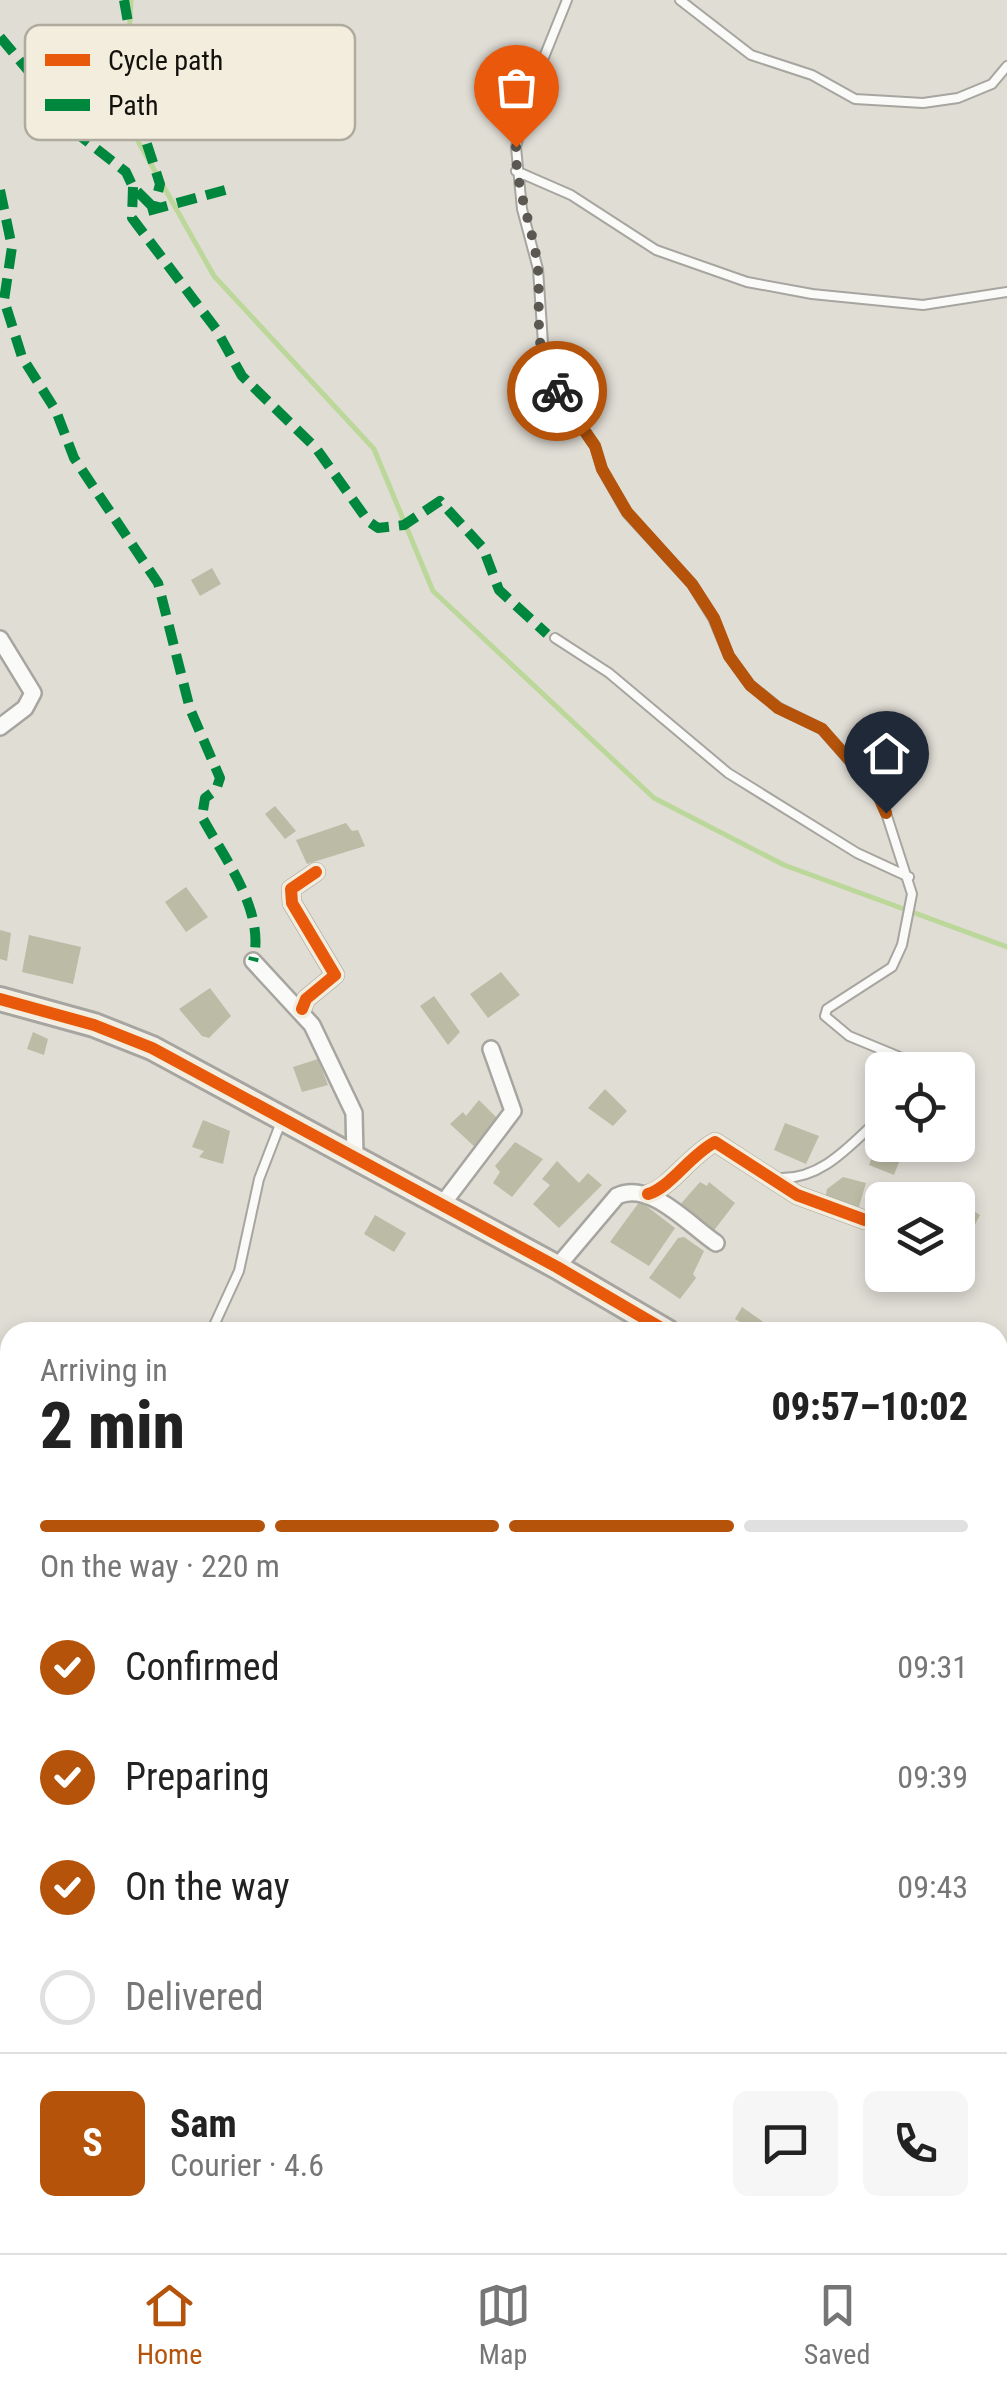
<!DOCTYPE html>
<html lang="en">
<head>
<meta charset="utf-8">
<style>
  :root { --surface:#fff; --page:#f6f6f6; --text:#222; --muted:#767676; --line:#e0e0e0; --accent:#b45309 }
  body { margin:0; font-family:"Roboto Condensed",sans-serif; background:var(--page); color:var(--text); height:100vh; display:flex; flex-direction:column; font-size:38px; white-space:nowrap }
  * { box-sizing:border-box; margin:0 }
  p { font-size:32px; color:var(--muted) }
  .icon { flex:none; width:55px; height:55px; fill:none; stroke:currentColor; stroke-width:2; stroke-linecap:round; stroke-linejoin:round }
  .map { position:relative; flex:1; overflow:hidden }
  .sheet { position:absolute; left:0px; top:1322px; width:1008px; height:932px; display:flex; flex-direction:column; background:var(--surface); border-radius:30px 30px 0 0; box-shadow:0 5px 15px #0003 }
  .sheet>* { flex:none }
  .tools { position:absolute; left:865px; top:1052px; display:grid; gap:20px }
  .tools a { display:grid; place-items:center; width:110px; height:110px; border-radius:15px; background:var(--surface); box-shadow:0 5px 15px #0003; font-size:50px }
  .pin { position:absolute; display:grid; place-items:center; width:85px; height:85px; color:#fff; margin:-102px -42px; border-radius:50% 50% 50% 0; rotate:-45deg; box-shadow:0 0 10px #0007 }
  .pin .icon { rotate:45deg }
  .courier { position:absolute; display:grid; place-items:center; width:100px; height:100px; margin:-50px; border:8px solid #b45309; border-radius:50%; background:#fff; color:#222; box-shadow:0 2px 12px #0007 }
  .overview em { font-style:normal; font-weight:800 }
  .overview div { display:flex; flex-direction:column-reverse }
  .overview { display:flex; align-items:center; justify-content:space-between; height:170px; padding:0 40px }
  h1 { font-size:65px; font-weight:800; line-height:75px }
  .bar { display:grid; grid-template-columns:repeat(4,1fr); gap:15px 10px; align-content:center; height:120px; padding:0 40px }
  .bar i { height:12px; border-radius:8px; background:var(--line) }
  .bar .on { background:var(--accent) }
  .bar p { grid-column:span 4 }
  .line { display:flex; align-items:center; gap:25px; padding:0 40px; border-top:2px solid var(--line) }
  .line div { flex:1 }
  .round { display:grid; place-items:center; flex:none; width:105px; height:105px; border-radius:15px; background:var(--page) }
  ol { padding:0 40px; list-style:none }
  li { display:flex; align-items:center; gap:30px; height:110px }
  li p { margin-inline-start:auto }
  li .icon { padding:10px; border-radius:50%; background:var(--accent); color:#fff; stroke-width:4 }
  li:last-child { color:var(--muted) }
  li i { width:55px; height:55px; border:5px solid var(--line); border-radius:50% }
  .tabs { display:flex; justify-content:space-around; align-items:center; height:140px; border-top:2px solid var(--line); background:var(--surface); font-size:28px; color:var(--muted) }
  .tabs a { display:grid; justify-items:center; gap:5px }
  .tabs .on { color:var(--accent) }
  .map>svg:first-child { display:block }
</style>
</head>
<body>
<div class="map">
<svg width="1007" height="2253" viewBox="0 0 1007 2253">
  <rect width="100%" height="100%" fill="#e0ddd5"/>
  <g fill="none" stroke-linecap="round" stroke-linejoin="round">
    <!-- stream -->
    <path stroke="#bbd79a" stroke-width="5" d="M131 0 125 118 214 276 374 449 433 591 654 798 784 865 1007 947
      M0 1827 10 1829
      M530 2245 543 2253"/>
  </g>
  <!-- building -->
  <path fill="#bcbba5" d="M212 568 221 584 200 596 191 580Z
    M275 806 296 831 285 839 265 814Z
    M346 823 352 831 358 830 365 846 307 864 296 840Z
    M186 887 208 917 186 932 165 902Z
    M0 930 11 933 7 961 0 959Z
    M29 935 81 947 73 984 22 972Z
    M501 972 520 995 488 1018 470 994Z
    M210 988 231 1016 209 1038 202 1036 179 1009Z
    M434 996 460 1032 448 1045 420 1006Z
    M33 1032 48 1039 44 1055 27 1049Z
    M318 1059 328 1085 302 1092 293 1067Z
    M605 1089 627 1111 613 1126 588 1108Z
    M479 1100 501 1122 476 1148 450 1124 463 1112 466 1116Z
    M203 1120 230 1131 223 1164 199 1157 204 1151 192 1147Z
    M785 1123 819 1136 806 1164 774 1150Z
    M880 1138 882 1145 904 1149 894 1175 869 1165Z
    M515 1142 543 1159 512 1197 493 1183 500 1172 495 1166Z
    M557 1161 579 1183 588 1173 602 1185 559 1228 533 1204 550 1185 542 1179Z
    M843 1177 866 1183 858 1210 825 1200 827 1189Z
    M700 1182 707 1186 709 1182 735 1203 712 1233 678 1207Z
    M640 1201 675 1228 649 1266 610 1242Z
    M958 1202 980 1215 964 1245 958 1242Z
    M375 1215 406 1233 394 1252 364 1234Z
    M684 1237 704 1251 693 1274 696 1278 680 1299 649 1278 678 1238Z
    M742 1307 773 1329 770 1332H749L751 1329 735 1319Z
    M1007 1665V1689L998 1672Z
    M1005 1857 1007 1896 998 1897V1858Z
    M1007 1977V2016L998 1997V1982Z
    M998 2029 1007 2050V2060L998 2065Z"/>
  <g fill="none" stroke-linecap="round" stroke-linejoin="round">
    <defs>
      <path id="lane" d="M567 0 528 97 516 147 522 209 538 269 545 373 595 446 602 469 627 513 692 584 713 618 729 656 750 685 779 708 822 729 875 790 886 813 912 894 902 945 892 967 827 1009 825 1016 849 1036 907 1060 918 1070
        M680 0 751 55 812 75 855 99 923 103 958 98 992 84 1007 66
        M516 171 571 195 656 250 747 282 812 294 923 305 1007 292
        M555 638 609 673 728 773 857 853 909 877
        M779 1178C823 1180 852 1143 882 1116
        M211 1332 239 1271 259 1179 281 1122
        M0 1570 10 1559
        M0 1617 10 1621"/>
      <path id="street" d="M0 639 33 693 25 708 0 727
        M253 961 312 1025 354 1113 355 1156
        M302 1009 306 999 335 975 292 903 291 889 316 872
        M648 1194C671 1187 689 1156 715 1142L797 1195 865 1220
        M441 1206 513 1111 491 1049
        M557 1267 617 1196C650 1180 689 1225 716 1243
        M998 1702 1007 1699
        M998 1795 1007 1819"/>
      <path id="secondary" d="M0 999 94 1025 152 1048 557 1267 668 1332
        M998 1491 1007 1496"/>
    </defs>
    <!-- lane casing -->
    <use href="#lane" stroke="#a7a59f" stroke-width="12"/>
    <!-- street casing -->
    <use href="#street" stroke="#a7a59f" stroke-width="20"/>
    <!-- secondary casing -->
    <use href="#secondary" stroke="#a7a59f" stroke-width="28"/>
    <!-- lane -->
    <use href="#lane" stroke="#fafaf9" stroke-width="8"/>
    <!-- street -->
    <use href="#street" stroke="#fafaf9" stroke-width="15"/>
    <!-- secondary -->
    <use href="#secondary" stroke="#f3f0ec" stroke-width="22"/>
    <!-- quiet -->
    <path stroke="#00873e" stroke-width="10" stroke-dasharray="20 10" stroke-linecap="butt" d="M124 0 137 73 150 97 142 129 160 184 154 208
      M0 37 62 111 65 124 126 172 133 187 154 208
      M133 187 132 218 216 329 242 376 316 448 368 521 378 528 404 525 440 501 483 548 499 590 547 634
      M0 190 12 247 4 300 22 357 56 411 74 458 158 583 190 709 220 778 216 790 205 798 202 817C225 860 266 911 253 961
      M148 211 229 189
      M904 2245 913 2253"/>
    <defs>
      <path id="cycleway" d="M0 999 94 1025 152 1048 557 1267 668 1332
        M302 1009 306 999 335 975 292 903 291 889 316 872
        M648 1194C671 1187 689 1156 715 1142L797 1195 865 1220"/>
    </defs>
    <!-- cycleway casing -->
    <use href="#cycleway" stroke="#f2eddd" stroke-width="19"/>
    <!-- cycleway -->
    <use href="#cycleway" stroke="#e8590c" stroke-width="12"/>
  </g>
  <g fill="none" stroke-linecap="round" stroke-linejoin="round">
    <!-- done -->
    <path stroke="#5b5852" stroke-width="10" stroke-dasharray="0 18" d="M516 147C515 190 534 228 538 270 541 313 532 353 557 391"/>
    <!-- route -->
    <path stroke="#b45309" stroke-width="12" d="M557 391 595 446 602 469 627 512 692 584 714 618 729 656 750 685 778 708 822 729 876 790 886 813"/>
  </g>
  <!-- legend -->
  <rect x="25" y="25" width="330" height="115" rx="15" fill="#f2eddd" stroke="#afab9e" stroke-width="2.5"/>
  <rect x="45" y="54" width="45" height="12" fill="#e8590c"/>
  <rect x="45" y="99" width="45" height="12" fill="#00873e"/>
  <g font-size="28" fill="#13110c">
    <text x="108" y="70">Cycle path</text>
    <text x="108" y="115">Path</text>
  </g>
</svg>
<div class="tools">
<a><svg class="icon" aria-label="locate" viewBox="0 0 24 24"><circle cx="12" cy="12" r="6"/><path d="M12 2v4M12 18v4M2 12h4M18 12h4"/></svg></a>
<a><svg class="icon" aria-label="layers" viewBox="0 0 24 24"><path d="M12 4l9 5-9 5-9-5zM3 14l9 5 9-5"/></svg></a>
</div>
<div class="pin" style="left:516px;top:147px;background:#ea580c"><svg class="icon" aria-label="bag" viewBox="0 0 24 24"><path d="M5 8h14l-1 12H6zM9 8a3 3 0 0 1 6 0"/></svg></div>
<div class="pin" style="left:886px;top:813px;background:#1f2937"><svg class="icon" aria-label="home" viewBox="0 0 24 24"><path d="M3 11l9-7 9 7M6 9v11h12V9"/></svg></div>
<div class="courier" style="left:557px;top:391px"><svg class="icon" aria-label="bike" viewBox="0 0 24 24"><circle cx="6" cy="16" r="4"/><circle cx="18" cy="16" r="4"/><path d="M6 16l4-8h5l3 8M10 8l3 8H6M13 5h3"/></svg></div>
<section class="sheet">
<div class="overview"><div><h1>2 min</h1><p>Arriving in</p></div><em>09:57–10:02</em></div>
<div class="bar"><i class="on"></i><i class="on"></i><i class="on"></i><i></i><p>On the way · 220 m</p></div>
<ol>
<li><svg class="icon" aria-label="check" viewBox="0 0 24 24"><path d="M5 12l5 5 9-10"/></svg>Confirmed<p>09:31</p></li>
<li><svg class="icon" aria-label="check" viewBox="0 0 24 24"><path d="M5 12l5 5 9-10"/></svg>Preparing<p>09:39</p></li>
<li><svg class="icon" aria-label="check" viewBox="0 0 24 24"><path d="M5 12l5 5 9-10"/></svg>On the way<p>09:43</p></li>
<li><i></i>Delivered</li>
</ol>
<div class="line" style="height:180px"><b class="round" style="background:var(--accent);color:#fff">S</b><div><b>Sam</b><p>Courier · 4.6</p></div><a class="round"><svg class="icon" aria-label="chat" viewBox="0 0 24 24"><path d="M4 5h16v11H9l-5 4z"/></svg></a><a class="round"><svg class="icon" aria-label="phone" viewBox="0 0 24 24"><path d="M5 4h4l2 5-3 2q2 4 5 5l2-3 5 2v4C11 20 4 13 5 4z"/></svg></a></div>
</section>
</div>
<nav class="tabs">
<a class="on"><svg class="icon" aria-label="home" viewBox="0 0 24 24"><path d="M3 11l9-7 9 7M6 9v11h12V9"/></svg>Home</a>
<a><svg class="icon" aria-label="map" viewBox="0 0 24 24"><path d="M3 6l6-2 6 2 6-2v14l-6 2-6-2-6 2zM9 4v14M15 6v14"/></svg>Map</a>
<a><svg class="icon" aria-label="saved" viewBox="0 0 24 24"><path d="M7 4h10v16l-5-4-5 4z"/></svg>Saved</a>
</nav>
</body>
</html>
